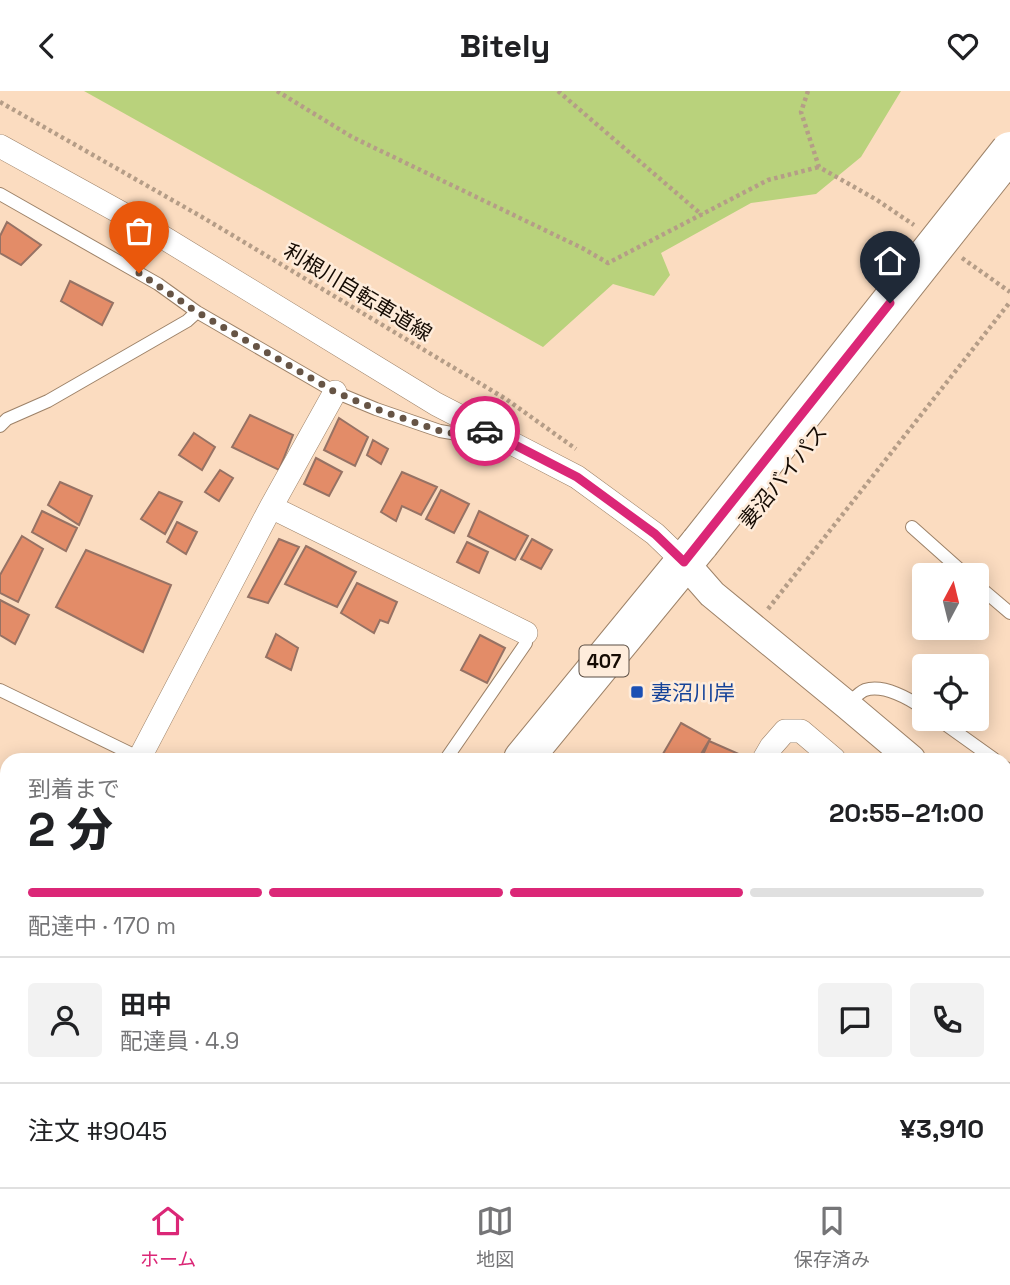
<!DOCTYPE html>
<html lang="ja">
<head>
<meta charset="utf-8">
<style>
  :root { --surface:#fff; --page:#f2f2f2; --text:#202124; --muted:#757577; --line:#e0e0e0; --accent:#db2777 }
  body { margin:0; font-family:"Space Grotesk","Noto Sans JP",sans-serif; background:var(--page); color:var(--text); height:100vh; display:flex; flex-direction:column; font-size:26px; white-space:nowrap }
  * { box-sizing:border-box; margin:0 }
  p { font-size:23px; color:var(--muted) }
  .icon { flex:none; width:38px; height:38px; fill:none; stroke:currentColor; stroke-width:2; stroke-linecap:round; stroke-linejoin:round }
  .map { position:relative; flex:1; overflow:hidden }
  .panel { position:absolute; left:0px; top:662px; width:1012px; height:436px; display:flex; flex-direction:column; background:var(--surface); border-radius:21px 21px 0 0; box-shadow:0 4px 18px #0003 }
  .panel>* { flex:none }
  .needle { width:46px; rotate:7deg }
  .buttons { position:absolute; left:912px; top:472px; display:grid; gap:14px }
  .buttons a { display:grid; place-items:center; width:77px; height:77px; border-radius:7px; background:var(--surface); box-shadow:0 4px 18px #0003; font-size:35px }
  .pin { position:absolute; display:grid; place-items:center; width:60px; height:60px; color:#fff; margin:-72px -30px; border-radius:50% 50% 50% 0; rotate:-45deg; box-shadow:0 0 7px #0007 }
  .pin .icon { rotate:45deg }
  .courier { position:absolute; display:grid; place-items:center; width:70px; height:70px; margin:-35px; border:5px solid #db2777; border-radius:50%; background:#fff; color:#222; box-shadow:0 2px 9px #0007 }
  .head em { font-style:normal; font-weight:800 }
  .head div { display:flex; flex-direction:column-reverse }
  .head { display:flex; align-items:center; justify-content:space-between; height:119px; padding:0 28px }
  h1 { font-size:46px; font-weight:800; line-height:52px }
  .bar { display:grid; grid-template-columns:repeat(4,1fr); gap:10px 7px; align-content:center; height:84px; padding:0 28px }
  .bar i { height:9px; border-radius:5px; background:var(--line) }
  .bar .on { background:var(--accent) }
  .bar p { grid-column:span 4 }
  .line { display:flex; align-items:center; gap:18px; padding:0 28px; border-top:2px solid var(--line) }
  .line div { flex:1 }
  .round { display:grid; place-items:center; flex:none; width:74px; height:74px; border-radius:7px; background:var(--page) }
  header { display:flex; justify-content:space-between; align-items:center; height:91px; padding:0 28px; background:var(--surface); font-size:32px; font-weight:800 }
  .menu { display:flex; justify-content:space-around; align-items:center; height:98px; border-top:2px solid var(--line); background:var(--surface); font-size:19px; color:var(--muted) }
  .menu a { display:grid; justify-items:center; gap:4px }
  .menu .on { color:var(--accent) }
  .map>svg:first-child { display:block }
</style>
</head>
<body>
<header><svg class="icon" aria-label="back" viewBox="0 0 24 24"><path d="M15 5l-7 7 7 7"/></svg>Bitely<svg class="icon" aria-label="heart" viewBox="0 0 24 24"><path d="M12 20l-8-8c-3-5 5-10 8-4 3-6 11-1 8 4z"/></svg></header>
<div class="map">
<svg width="1010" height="1096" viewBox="0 0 1010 1096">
  <rect width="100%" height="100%" fill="#fbdcc0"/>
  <!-- green -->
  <path fill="#b9d27c" d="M84 0H901L861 66 816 103 751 112 661 162 670 184 654 205 613 193 543 256Z
    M896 1090H982L979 1096H897Z"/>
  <!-- building -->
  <path fill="#e38c68" stroke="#967264" stroke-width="2" d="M7 131 41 154 21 174 0 162V145Z
    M70 190 113 212 102 234 61 210Z
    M250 324 293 344 279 379 232 356Z
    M339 327 368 346 355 375 324 359Z
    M194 342 215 356 202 379 179 364Z
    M373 349 388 358 381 373 367 364Z
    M316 367 342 381 329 405 304 393Z
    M220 379 233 387 219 410 205 401Z
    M402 381 437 396 421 424 402 415 396 430 381 421Z
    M60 391 92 405 79 434 48 414Z
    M441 399 469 413 454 442 426 428Z
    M159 401 182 411 165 443 141 428Z
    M42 420 77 437 66 460 32 441Z
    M479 420 528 445 515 469 468 445Z
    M177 431 197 441 186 463 167 451Z
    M22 445 43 458 18 511 0 502V484Z
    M279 448 299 456 268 512 248 506Z
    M532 448 552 459 541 478 521 468Z
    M467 451 488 461 479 482 457 471Z
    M306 455 356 481 337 516 285 493Z
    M86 459 171 494 143 561 56 516Z
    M357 492 397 511 388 532 380 529 374 542 341 522Z
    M0 509 29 524 15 553 0 544Z
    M276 543 298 557 291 579 266 566Z
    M480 544 505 557 487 592 461 579Z
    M681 632 710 648 698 668H660Z
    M709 650 748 667 747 668H708L702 666Z
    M1004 891 1010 892 1004 911Z
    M283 1090H328L322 1096H278Z
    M339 1090H365L372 1096H334Z
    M395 1090H424V1096H408Z
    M575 1090H598L596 1096Z
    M637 1090H674L672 1096H654Z
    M741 1090H884L882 1096H739Z"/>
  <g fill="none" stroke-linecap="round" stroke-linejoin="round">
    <defs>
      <path id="service" d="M0 103 158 193 197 221 335 301 376 318 440 340 463 344 484 340
        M0 335 7 328 48 310 187 230 197 221
        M912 436 967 485
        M976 493 1010 522
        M0 599 142 668
        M847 614C853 609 858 602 865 599 884 593 910 608 924 618
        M938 628 994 668
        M446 668 526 552V542
        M1004 676 1010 680"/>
      <path id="minor" d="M0 55 143 134 436 313 577 386 655 443 684 471
        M271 416 526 542
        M139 668 271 416 335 301
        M764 668 771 656 785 640H801L834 668
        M1004 808 1010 813
        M0 878 7 881
        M0 951 7 937
        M609 1096 610 1090"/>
      <path id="tertiary" d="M684 471 712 503 847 614 911 668
        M1004 751 1010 756"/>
      <path id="secondary" d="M451 1090V1096"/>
      <path id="trunk" d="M523 668 700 452
        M165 1096 170 1090
        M207 1096 213 1090"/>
    </defs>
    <!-- service casing -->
    <use href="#service" stroke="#9d8268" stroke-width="14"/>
    <!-- minor casing -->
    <use href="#minor" stroke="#9d8268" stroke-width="24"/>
    <!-- tertiary casing -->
    <use href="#tertiary" stroke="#9d8268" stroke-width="30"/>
    <!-- secondary casing -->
    <use href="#secondary" stroke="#9d8268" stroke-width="35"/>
    <!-- trunk casing -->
    <use href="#trunk" stroke="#9d8268" stroke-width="40"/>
    <!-- path -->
    <path stroke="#b59d87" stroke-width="4.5" stroke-dasharray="3.5 3.5" stroke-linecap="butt" d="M277 0 352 46 584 158 608 172 768 89 819 76
      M558 0 702 124
      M808 0 801 21 819 76 877 109 914 134
      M0 11 202 126 506 308 576 358
      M962 167 1010 201
      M768 518 1010 211"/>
    <!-- service -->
    <use href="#service" stroke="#fff" stroke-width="12"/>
    <!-- minor -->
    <use href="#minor" stroke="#fff" stroke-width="23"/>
    <!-- tertiary -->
    <use href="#tertiary" stroke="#fff" stroke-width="28"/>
    <!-- secondary -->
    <use href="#secondary" stroke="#fff" stroke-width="33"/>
    <!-- trunk -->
    <use href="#trunk" stroke="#fff" stroke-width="38"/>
    <defs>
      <path id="trunk-bridge" d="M700 452 1010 60"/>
    </defs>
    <!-- trunk-bridge casing -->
    <use href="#trunk-bridge" stroke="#9d8268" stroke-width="40" stroke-linecap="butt"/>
    <!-- trunk-bridge -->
    <use href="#trunk-bridge" stroke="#fff" stroke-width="38"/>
  </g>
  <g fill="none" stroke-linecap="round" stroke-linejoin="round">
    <!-- done -->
    <path stroke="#665445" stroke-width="7" stroke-dasharray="0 12.6" d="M139 182 197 221 335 301 376 318 440 340 463 344 485 340"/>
    <!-- route -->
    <path stroke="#db2777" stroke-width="9" d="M485 340H488L577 386 655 443 684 471 890 212"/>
  </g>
  <!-- markers -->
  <rect fill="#1a4fb4" stroke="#feecdb" stroke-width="2.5" x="630" y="594" width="14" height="14" rx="3.5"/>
  <g text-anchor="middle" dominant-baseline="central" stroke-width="5" stroke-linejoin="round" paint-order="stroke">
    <!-- shield labels -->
    <rect fill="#feecdb" stroke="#5b4e44" stroke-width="2" x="579.5" y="554.5" width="49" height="31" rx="5"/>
    <g font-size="19" font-weight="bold" fill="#150b03">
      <text x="604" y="570">407</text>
    </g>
    <!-- street labels -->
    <g font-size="21" fill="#150b03" stroke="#feecdb">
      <text transform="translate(358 201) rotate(31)">利根川自転車道線</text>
      <text transform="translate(783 385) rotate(-51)">妻沼バイパス</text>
    </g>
    <!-- transit labels -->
    <g font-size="21" fill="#164399" stroke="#feecdb" text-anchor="start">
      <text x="651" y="601">妻沼川岸</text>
    </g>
  </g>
</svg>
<div class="buttons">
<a><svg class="needle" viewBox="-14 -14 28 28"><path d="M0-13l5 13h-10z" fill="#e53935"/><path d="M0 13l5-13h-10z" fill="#757577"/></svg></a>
<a><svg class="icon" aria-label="locate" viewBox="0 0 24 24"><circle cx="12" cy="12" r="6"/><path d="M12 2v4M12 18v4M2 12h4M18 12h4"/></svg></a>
</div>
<div class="pin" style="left:139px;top:182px;background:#ea580c"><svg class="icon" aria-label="bag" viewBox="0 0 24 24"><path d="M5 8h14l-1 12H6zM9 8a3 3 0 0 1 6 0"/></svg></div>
<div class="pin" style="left:890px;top:212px;background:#1f2937"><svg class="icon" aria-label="home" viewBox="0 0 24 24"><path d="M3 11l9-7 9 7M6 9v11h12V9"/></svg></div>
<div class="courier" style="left:485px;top:340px"><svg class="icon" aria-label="car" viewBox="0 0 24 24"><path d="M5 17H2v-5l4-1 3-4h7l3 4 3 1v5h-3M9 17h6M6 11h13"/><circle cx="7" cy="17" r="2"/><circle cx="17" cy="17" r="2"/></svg></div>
<section class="panel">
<div class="head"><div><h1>2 分</h1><p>到着まで</p></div><em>20:55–21:00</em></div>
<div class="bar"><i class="on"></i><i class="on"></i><i class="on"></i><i></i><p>配達中 · 170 m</p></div>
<div class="line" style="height:126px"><a class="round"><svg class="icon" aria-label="person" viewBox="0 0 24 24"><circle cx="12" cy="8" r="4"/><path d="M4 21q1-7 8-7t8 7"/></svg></a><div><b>田中</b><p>配達員 · 4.9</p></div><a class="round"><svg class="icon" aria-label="chat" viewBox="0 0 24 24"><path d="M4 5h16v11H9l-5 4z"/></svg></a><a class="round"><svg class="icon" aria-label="phone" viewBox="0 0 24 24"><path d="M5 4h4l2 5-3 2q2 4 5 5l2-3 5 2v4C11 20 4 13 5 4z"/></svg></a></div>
<div class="line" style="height:91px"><div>注文 #9045</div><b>¥3,910</b></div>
</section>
</div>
<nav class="menu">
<a class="on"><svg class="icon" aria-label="home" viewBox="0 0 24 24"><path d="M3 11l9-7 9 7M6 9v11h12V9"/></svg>ホーム</a>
<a><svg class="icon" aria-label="map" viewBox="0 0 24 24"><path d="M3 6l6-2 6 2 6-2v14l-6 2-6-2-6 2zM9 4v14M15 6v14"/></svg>地図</a>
<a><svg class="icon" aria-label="saved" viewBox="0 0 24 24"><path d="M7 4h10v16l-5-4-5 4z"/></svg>保存済み</a>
</nav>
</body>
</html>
